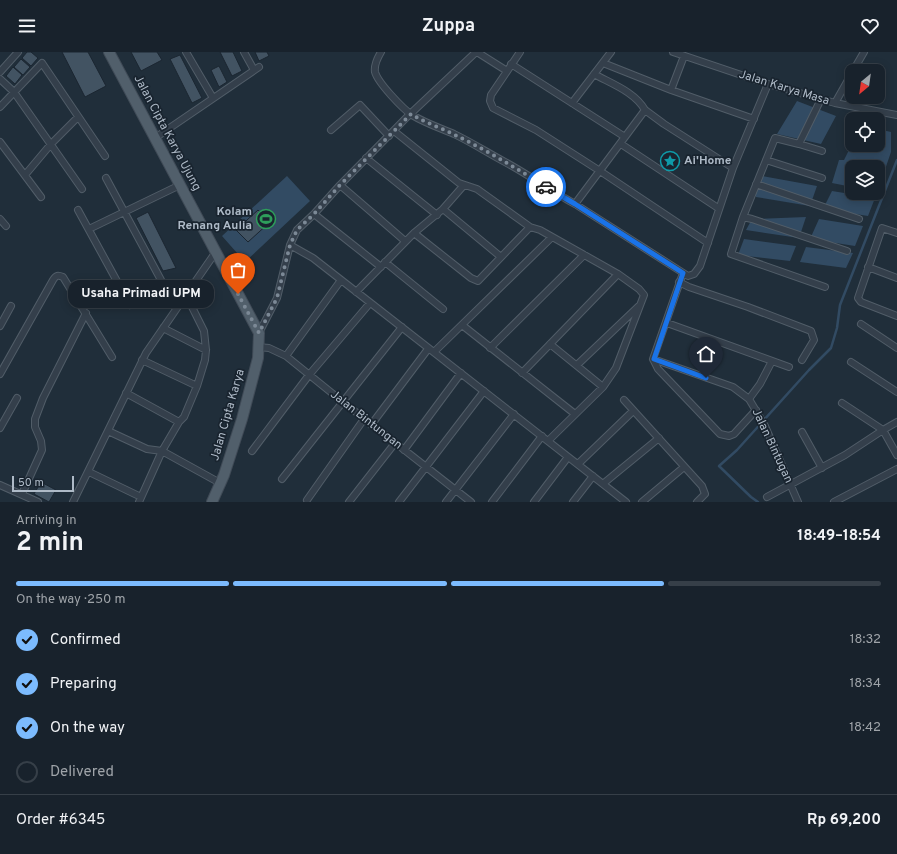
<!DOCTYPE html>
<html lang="en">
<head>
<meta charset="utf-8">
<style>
  :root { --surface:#18222c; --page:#252f38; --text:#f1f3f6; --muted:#9fa4a9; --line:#363f48; --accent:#7cbbfe }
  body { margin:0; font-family:Overpass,sans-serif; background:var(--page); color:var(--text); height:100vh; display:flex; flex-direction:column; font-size:15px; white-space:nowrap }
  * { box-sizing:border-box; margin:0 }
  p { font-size:13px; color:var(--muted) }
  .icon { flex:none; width:22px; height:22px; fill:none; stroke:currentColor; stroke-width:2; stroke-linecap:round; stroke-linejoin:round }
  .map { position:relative; height:450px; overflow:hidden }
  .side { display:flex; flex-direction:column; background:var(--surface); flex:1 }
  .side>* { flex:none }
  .needle { width:26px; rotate:209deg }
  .buttons { position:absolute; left:845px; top:12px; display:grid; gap:8px }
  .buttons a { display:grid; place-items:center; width:40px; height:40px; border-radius:8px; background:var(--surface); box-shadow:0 2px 10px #0003,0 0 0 1px var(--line); font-size:20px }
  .scale { position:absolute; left:12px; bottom:10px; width:62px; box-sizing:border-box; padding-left:4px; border:2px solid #aebac7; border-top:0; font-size:11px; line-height:14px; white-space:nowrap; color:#aebac7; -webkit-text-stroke:3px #19242f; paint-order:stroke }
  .pin { position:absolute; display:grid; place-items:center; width:34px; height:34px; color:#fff; margin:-41px -17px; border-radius:50% 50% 50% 0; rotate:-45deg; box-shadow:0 0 4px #0007 }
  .pin .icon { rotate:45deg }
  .courier { position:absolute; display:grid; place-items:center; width:40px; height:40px; margin:-20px; border:3px solid #1a73e8; border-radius:50%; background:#fff; color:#222; box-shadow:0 1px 5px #0007 }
  .bubble { position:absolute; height:28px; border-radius:12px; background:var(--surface); box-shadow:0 2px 10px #0003,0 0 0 1px var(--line); font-size:13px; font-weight:700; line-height:28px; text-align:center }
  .head em { font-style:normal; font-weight:700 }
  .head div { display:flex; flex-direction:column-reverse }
  .head { display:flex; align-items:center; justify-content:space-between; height:68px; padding:0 16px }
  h1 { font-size:26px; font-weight:700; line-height:30px }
  .bar { display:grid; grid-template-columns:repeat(4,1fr); gap:6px 4px; align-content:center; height:48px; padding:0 16px }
  .bar i { height:5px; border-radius:3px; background:var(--line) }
  .bar .active { background:var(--accent) }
  .bar p { grid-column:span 4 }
  .line { display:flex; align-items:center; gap:10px; padding:0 16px; border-top:1px solid var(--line) }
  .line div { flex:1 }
  ol { padding:0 16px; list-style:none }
  li { display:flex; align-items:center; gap:12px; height:44px }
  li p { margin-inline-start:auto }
  li .icon { padding:4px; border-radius:50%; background:var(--accent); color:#111; stroke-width:4 }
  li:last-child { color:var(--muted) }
  li i { width:22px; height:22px; border:2px solid var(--line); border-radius:50% }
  header { display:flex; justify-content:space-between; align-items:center; height:52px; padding:0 16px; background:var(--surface); font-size:18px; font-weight:700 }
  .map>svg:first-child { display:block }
</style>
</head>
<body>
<header><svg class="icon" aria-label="menu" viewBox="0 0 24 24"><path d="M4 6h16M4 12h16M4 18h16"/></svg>Zuppa<svg class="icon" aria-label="heart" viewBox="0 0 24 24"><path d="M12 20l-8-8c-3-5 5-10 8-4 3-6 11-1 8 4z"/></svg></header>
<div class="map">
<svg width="897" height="450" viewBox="0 0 897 450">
  <rect width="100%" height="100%" fill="#202e3a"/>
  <!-- water -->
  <path fill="#324b63" d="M797 49 836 64 821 92 777 82Z
    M878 77 891 80V100L878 138V115H852V135L832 131 839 108H844L852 92 878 93Z
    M287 124 310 149 245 210 222 184Z
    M762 124 817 134 810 154 756 145V132Z
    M832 139 875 146 868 164 823 157Z
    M806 165 799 186 746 178 752 167Z
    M819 167 863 174 855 194 810 187Z
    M744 187 796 194 790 209 738 203Z
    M806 195 853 201 846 216 800 210Z"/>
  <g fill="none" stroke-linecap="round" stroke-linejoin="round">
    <!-- stream -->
    <path stroke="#324b63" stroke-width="2.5" d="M758 450 751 445 719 414 737 398 809 318 831 296 837 276 840 253 897 108"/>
  </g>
  <!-- building -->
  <path fill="#425362" stroke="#1b2631" d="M27 0H31L38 6 31 14 22 6Z
    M62 0H88L106 34 85 45Z
    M131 0H157L162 8 141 19Z
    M220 0H233L242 19 232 24Z
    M255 0H267L269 4 259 9Z
    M180 3 202 46 192 51 170 7Z
    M21 7 30 15 23 23 14 15Z
    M219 14 227 30 219 35 211 18Z
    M13 15 22 23 15 32 6 24Z
    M258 158 270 170 248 190 236 178Z
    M148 160 176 216 163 219 136 166Z
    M41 430 56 438 49 450 34 442Z"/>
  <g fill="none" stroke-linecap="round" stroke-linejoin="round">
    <defs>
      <path id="street" d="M186 0 213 46
        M244 0 254 18
        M381 0C378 5 374 14 375 20 378 31 403 57 412 63 425 71 440 76 454 82 471 90 488 101 505 110 529 123 551 139 575 152L688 224 694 222 700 214 733 116 768 32
        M477 0 507 19
        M520 0 491 43 490 49 493 56 536 78 600 119 708 191
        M673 0 768 32 835 51 897 63
        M603 11 671 38 754 67
        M511 12 625 85
        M853 19 864 0
        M0 20 18 0
        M594 22C612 32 635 40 645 58
        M0 27 14 40 82 137
        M671 38 684 4
        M821 47 799 92 822 99
        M572 51 611 0
        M835 51 852 21
        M0 55 42 11 105 104
        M331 78 360 53 389 84
        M394 79 459 131 477 137 530 175 540 178 618 222 639 237 644 243 616 316 603 335 548 389
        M155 86 259 15
        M0 90 41 145
        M621 92 718 156
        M799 92 775 86 743 165 731 202 825 235
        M366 106 437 163
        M766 108 822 126
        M25 123 51 92 78 65
        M106 126 161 228
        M756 132 859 167
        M340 133 405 189
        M575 152 645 58 664 72 733 116
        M443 157 501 205
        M78 158 130 253
        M314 162 381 215
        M743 165 752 167 847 199
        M0 167 6 174
        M89 177 180 133
        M414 181 471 226 478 229 530 175
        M897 181 882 176 858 246 861 250 897 264
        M290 193 313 206 626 450
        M385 210 443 257
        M868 215 897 226
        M683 221 653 307 658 317 720 382 729 384 734 382 756 358
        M679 230 689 235 748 255 811 279 814 288 802 308
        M356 240 414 181 443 157 464 133
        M667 271 789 315
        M861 272 897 296
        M462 273 575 362
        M0 274 11 254
        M163 276 206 298
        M259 281 277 246 290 193 297 178 314 162 340 133 407 65 476 0
        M550 292 603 335
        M258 295 269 296 286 304 343 350 471 450
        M490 296 584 203
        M434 300 552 185
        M286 304 341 228
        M653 307 733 335 749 347 765 374 798 450
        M142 308 197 334
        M851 310 897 340
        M577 313 639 254
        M522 321 618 222
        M0 322 53 228C56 223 58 223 63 225L112 305
        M126 341 179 370
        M749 347 760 332 772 309
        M624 348 702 434 705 442 697 450
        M842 351 883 378 897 370
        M371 373 428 297
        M0 376 17 346
        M108 379 147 397 162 399 220 431
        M802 380 822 416
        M404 398 461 321
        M252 399 309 323 370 251
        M578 412 633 359
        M89 420 141 445
        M282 427 402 275
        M604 431 659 386
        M0 433 38 450
        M22 442 42 398 41 389 35 375V367L43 346 86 261
        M767 445 845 403 883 378 897 403
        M307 448 364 367
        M73 450 146 301 213 204
        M139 450 162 399 179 370 184 365 197 334 205 308 206 298 204 279 186 243
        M349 450 395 391
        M399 450 484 339
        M446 450 514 362
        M492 450 542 384
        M534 450 568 405
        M573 450 593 424
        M642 450 684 415
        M834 450 897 417"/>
      <path id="primary" d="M109 0 259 281 258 306 242 367 224 423 212 450"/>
    </defs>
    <!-- street casing -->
    <use href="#street" stroke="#515d68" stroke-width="8"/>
    <!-- primary casing -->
    <use href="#primary" stroke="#404b57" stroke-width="12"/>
    <!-- street -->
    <use href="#street" stroke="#343f4b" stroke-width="6"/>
    <!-- primary -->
    <use href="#primary" stroke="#515f6b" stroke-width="10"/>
  </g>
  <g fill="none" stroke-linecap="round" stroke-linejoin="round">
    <!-- done -->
    <path stroke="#7c8996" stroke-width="4" stroke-dasharray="0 7.2" d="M238 242 259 281 277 246 290 193 297 178 314 162 340 133 411 62C425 71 440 75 455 83 486 98 516 116 546 135"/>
    <!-- route -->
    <path stroke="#1a73e8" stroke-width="5" d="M546 135 575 152 683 221 654 307 706 326"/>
  </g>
  <!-- icons -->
  <defs>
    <symbol id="sight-ring" viewBox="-11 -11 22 22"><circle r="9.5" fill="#19242f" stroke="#0f9aa8" stroke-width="1.5"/><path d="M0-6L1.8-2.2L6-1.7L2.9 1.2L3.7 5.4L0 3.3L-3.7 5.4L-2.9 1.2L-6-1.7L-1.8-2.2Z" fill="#0f9aa8"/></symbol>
    <symbol id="stadium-ring" viewBox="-11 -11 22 22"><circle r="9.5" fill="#19242f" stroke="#2e9e5b" stroke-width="1.5"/><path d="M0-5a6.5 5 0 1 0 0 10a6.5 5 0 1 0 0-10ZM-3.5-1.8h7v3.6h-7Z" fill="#2e9e5b"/></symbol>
  </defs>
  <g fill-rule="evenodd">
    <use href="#sight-ring" x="659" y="98" width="22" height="22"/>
    <use href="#stadium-ring" x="255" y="156" width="22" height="22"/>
  </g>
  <g text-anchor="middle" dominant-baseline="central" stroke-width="3.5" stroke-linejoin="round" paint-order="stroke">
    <!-- street labels -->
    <g font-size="12" fill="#aebac7" stroke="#19242f">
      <text transform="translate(784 36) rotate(17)">Jalan Karya Masa</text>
      <text transform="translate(167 81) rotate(62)">Jalan Cipta Karya Ujung</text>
      <text transform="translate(228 363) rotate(-74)">Jalan Cipta Karya</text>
      <text transform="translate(366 368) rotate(38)">Jalan Bintungan</text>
      <text transform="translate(772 394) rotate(65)">Jalan Bintugan</text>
    </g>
    <!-- poi labels -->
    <g font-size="12" font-weight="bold" fill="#aebac7" stroke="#19242f" text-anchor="start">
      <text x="684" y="109">Ai'Home</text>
      <text x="252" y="160" text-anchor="end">Kolam<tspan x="252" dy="14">Renang Aulia</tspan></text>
    </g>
  </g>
</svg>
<div class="buttons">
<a><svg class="needle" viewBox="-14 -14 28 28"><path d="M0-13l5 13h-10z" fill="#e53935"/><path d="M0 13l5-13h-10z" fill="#9fa4a9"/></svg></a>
<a><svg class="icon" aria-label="locate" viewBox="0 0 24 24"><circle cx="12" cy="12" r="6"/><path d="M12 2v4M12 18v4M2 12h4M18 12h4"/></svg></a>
<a><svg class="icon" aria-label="layers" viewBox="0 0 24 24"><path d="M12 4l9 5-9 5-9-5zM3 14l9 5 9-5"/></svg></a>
</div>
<div class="scale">50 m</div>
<div class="pin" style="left:238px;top:242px;background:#ea580c"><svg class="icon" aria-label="bag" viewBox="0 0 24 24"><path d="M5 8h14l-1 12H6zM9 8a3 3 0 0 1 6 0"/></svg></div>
<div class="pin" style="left:706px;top:326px;background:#1f2937"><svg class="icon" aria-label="home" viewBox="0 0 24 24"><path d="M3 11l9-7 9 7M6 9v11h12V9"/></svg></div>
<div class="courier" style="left:546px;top:135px"><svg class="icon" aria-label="car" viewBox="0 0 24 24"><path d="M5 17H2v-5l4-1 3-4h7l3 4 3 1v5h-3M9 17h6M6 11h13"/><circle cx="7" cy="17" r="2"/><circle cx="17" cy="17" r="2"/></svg></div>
<div class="bubble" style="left:68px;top:228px;width:146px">Usaha Primadi UPM</div>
</div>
<section class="side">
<div class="head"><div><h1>2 min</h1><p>Arriving in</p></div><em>18:49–18:54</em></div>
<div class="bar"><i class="active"></i><i class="active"></i><i class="active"></i><i></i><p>On the way · 250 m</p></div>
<ol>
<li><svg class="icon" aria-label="check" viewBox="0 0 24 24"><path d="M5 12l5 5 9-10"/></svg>Confirmed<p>18:32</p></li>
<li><svg class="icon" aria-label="check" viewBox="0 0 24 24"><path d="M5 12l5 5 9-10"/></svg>Preparing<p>18:34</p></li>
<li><svg class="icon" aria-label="check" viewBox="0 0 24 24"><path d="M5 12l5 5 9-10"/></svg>On the way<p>18:42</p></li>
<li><i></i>Delivered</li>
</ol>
<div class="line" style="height:52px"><div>Order #6345</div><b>Rp 69,200</b></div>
</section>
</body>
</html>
